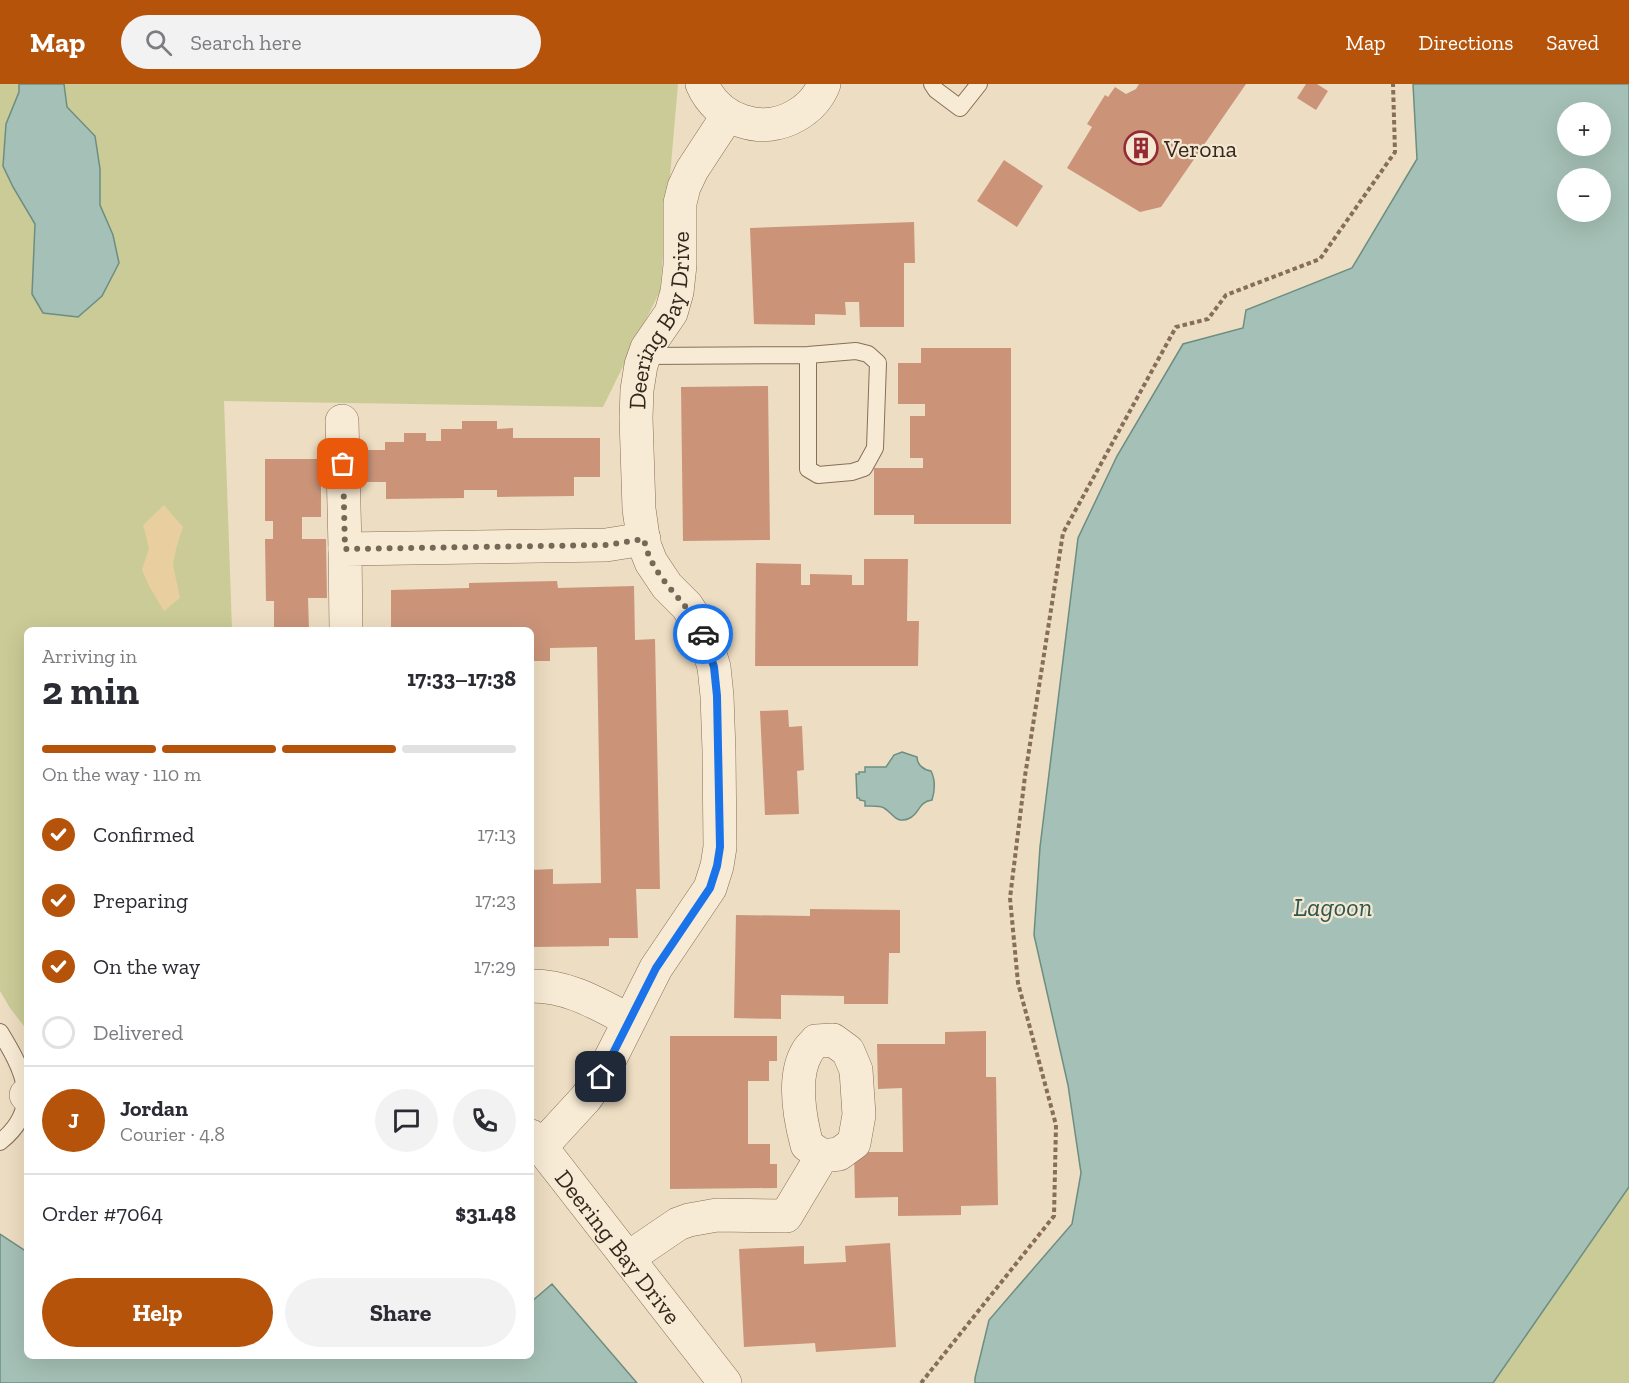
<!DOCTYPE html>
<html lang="en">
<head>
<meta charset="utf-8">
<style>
  :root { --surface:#fff; --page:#f2f2f3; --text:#2b2b33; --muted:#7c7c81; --line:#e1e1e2; --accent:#b45309 }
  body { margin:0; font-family:"Zilla Slab",serif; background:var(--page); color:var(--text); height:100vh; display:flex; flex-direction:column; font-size:22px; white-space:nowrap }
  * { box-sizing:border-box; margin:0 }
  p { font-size:20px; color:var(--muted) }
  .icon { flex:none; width:33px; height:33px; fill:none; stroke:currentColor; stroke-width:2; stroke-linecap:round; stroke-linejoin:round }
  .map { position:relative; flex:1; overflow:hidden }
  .sheet { position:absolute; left:24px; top:543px; width:510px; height:732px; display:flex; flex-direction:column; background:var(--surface); border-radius:9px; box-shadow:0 6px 24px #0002 }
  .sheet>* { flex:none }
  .tools { position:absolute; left:1557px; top:18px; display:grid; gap:12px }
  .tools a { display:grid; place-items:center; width:54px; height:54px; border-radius:50%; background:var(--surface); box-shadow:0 6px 24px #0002; font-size:30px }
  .pin { position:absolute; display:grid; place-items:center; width:51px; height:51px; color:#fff; margin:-26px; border-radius:12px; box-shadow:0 3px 9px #0006 }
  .courier { position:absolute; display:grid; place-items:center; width:60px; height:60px; margin:-30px; border:4px solid #1a73e8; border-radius:50%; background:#fff; color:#222; box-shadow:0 2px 8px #0007 }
  .summary em { font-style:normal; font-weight:700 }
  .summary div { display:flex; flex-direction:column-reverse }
  .summary { display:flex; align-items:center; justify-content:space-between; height:102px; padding:0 18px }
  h1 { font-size:39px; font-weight:700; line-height:45px }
  .bar { display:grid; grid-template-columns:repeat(4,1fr); gap:9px 6px; align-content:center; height:72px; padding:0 18px }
  .bar i { height:8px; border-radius:4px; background:var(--line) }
  .bar .active { background:var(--accent) }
  .bar p { grid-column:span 4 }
  .line { display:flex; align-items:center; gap:15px; padding:0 18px; border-top:2px solid var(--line) }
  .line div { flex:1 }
  .round { display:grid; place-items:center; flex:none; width:63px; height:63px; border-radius:32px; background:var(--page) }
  ol { padding:0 18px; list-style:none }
  li { display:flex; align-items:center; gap:18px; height:66px }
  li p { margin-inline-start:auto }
  li .icon { padding:6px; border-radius:50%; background:var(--accent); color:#fff; stroke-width:4 }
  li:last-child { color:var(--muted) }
  li i { width:33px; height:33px; border:3px solid var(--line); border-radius:50% }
  .cta { display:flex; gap:12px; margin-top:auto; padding:12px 18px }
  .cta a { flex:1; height:69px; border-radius:36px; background:var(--accent); color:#fff; font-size:24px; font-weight:700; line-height:69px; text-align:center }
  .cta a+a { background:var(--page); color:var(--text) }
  header { display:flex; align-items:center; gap:36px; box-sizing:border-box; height:84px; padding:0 30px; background:var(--accent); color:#fff }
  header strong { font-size:28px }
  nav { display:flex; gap:33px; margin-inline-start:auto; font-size:21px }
  .search { width:420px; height:54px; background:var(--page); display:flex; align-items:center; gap:15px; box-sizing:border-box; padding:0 21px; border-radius:33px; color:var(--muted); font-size:22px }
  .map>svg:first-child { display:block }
</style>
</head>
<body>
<header>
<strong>Map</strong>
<div class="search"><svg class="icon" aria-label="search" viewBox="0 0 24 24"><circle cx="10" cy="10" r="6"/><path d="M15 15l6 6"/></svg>Search here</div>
<nav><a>Map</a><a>Directions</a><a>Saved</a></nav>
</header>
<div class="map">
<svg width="1629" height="1299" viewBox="0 0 1629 1299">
  <rect width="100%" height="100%" fill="#edddc2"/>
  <!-- green -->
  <path fill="#cacb96" d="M0 0H678L660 207 603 323 224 317 232 546H27V946L10 924 0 907Z
    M1629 1103V1299H1493Z"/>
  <!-- sand -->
  <path fill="#e9cfa0" d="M164 421 183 443 176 465 173 481 180 514 164 527 149 502 142 486 149 464 143 441Z"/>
  <!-- water -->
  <path fill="#a5c0b6" stroke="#6c8e82" stroke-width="1.5" fill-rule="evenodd" d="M19 0H64L67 23 95 52 100 85V121L113 151 119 179 102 212 78 233 43 229 32 210 35 140 13 103 3 82 6 40 19 8Z
    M1413 0H1629V1103L1493 1299H975V1294L989 1236 1072 1140 1081 1089 1068 1001 1034 851 1040 763 1078 454 1117 372 1183 260 1243 244 1246 226 1352 184 1417 75ZM1600 28V62H1568V28ZM1600 94V128H1568V94Z
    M902 668 917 673C917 681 924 686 931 687 936 697 935 706 932 716 918 718 920 729 910 734 896 741 893 729 884 724 880 721 870 722 865 722V717L860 716 859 714H857L856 690H859V688H865V683H886L894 671Z
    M0 1150 27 1168V1272H531V1218L552 1200 637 1299H0Z"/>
  <!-- building -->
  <path fill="#cb9479" d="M1139 0H1246L1161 123 1140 128 1067 84 1092 43 1087 40 1105 11 1108 13 1115 3 1126 10 1136 5Z
    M1306 0H1317L1328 7 1316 26 1297 14Z
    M1004 76 1043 102 1017 143 977 117Z
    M914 138 915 179H904V243H860L859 218H845L846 231 815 230V241L754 240 750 144Z
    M921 264H1011V440H914V431H874V384H923V374H910V332H925V320H898V279H921Z
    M768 302 770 456 683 457 681 303Z
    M462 337H497V345L513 344V354H600V393H574V412L497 413V406H464V414L386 415V398H360V366H385V358H404V349H426V357H441V345H462Z
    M265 375H321V433H302V455H326L327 514H308L309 546H274V517H266L265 455H273V437H265Z
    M864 475H908L907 537H919L918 582H755L756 479 801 480V501H810V490L852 491V501H864Z
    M557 497 558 504 634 502 635 556 655 555 660 805H636L638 854H609V862L533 863 532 847H531V786L553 785V800L601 799 597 563 550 564V577H531V546H391V506L469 504V499Z
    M788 626 789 643 802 642 804 686 797 687 799 730 765 731 760 627Z
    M810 825 900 826V869H889L888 920H844V912L781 911V935L734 934 736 831 810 832Z
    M986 947V993H996L998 1121 961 1122V1131L898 1132V1113L855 1114 854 1068H903L902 1004 878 1005 877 960H945V948Z
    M670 952H777V977H769V997H748V1060H770V1080H777V1104L670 1105Z
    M890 1159 896 1263 816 1268 815 1259 744 1263 739 1165 804 1162V1180L846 1178 845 1162Z"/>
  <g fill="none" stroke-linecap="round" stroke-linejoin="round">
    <defs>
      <path id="service" d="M932 0 936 6 960 24 979 0
        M644 272 808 271 856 267 868 270 878 279 875 364 864 384 852 388 818 391 808 385V271
        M0 948C24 987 43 1024 0 1058"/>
      <g id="minor">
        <path d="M702 0C718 37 762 52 797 31 809 24 819 13 824 0"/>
        <path d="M342 337 345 465"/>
        <path d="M346 546 345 465 606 461 644 455"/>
        <path d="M531 902C569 902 596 919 629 936"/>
        <path d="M26 1011 27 1012"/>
        <path id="s1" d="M531 1052 541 1063 725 1299"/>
        <path id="s2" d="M541 1063 586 1014 601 993 656 884 710 804 717 782 720 763 719 667 717 612 714 583 704 551 696 536 687 522 667 502 651 478 644 460 639 425 636 334 637 306 641 281 647 264 671 229 677 208 680 181V119L684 103 692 86 728 31"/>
        <path d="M628 1174 678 1140 689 1136 717 1131 786 1132 822 1072 839 1070 854 1059 859 1031 856 986 848 967 833 956 816 957C813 961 809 964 807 968 792 993 800 1035 807 1061L822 1072"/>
      </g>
    </defs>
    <!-- service casing -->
    <use href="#service" stroke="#876e5a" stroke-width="18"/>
    <!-- minor casing -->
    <use href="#minor" stroke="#876e5a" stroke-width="34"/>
    <!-- path -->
    <path stroke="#876e5a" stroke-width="4" stroke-dasharray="4.5 3" stroke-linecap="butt" d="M921 1299 1054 1132 1056 1041 1018 899 1010 814 1025 692 1063 449 1176 243 1208 235 1226 211 1320 175 1395 68 1393 0"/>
    <!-- service -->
    <use href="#service" stroke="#f8ebd5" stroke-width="16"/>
    <!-- minor -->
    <use href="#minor" stroke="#f8ebd5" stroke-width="33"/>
  </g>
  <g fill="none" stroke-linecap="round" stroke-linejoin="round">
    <!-- done -->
    <path stroke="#776757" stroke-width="6" stroke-dasharray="0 10.8" d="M343 380 345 465 606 461 644 455C651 495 687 515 703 550"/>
    <!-- route -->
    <path stroke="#1a73e8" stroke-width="8" d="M601 993 656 884 710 804 717 782 720 763 717 612 714 583 703 550"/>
  </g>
  <!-- icons -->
  <defs>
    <symbol id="building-ring" viewBox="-11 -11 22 22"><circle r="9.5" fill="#f5e8d2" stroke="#952a35" stroke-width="1.5"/><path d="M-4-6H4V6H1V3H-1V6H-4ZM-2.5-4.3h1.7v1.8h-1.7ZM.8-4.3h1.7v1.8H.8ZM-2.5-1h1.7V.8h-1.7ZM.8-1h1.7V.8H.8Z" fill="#952a35"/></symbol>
  </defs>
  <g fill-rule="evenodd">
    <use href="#building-ring" x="1122" y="45" width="38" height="38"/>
  </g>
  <g text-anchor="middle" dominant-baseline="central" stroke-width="4.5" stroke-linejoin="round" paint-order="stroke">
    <!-- poi labels -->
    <g font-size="24" fill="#37281e" stroke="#f5e8d2" text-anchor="start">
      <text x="1164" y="64">Verona</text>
    </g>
    <!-- street labels -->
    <g font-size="24" fill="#37281e" stroke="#f5e8d2">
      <text stroke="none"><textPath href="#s2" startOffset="906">Deering Bay Drive</textPath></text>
      <text stroke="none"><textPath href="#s1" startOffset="141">Deering Bay Drive</textPath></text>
    </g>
    <!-- water labels -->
    <g font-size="26" font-style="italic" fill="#2d5750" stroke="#f5e8d2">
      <text x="1333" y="823">Lagoon</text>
    </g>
  </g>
</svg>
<div class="tools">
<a>+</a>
<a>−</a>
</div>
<div class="pin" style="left:343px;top:380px;background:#ea580c"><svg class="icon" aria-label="bag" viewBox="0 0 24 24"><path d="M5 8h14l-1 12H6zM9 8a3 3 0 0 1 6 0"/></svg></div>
<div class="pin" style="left:601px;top:993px;background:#1f2937"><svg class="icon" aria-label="home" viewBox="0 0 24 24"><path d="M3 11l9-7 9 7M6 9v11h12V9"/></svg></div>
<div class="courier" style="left:703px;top:550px"><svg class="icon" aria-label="car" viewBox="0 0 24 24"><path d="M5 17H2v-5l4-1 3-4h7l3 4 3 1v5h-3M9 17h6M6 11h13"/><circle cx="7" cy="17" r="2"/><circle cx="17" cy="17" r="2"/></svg></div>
<section class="sheet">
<div class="summary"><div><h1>2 min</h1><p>Arriving in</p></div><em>17:33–17:38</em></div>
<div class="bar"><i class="active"></i><i class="active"></i><i class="active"></i><i></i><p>On the way · 110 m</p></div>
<ol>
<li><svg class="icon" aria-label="check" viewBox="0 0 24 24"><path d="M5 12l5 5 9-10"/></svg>Confirmed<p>17:13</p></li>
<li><svg class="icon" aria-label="check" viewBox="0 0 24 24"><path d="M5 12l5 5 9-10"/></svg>Preparing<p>17:23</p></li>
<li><svg class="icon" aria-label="check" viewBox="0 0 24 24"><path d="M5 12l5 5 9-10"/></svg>On the way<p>17:29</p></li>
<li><i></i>Delivered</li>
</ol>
<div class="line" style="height:108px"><b class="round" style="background:var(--accent);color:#fff">J</b><div><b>Jordan</b><p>Courier · 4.8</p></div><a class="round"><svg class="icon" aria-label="chat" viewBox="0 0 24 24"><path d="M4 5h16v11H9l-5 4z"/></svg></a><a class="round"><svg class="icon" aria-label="phone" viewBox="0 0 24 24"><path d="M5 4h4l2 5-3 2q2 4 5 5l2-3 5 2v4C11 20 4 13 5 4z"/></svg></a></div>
<div class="line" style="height:78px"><div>Order #7064</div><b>$31.48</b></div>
<div class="cta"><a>Help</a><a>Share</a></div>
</section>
</div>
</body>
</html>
